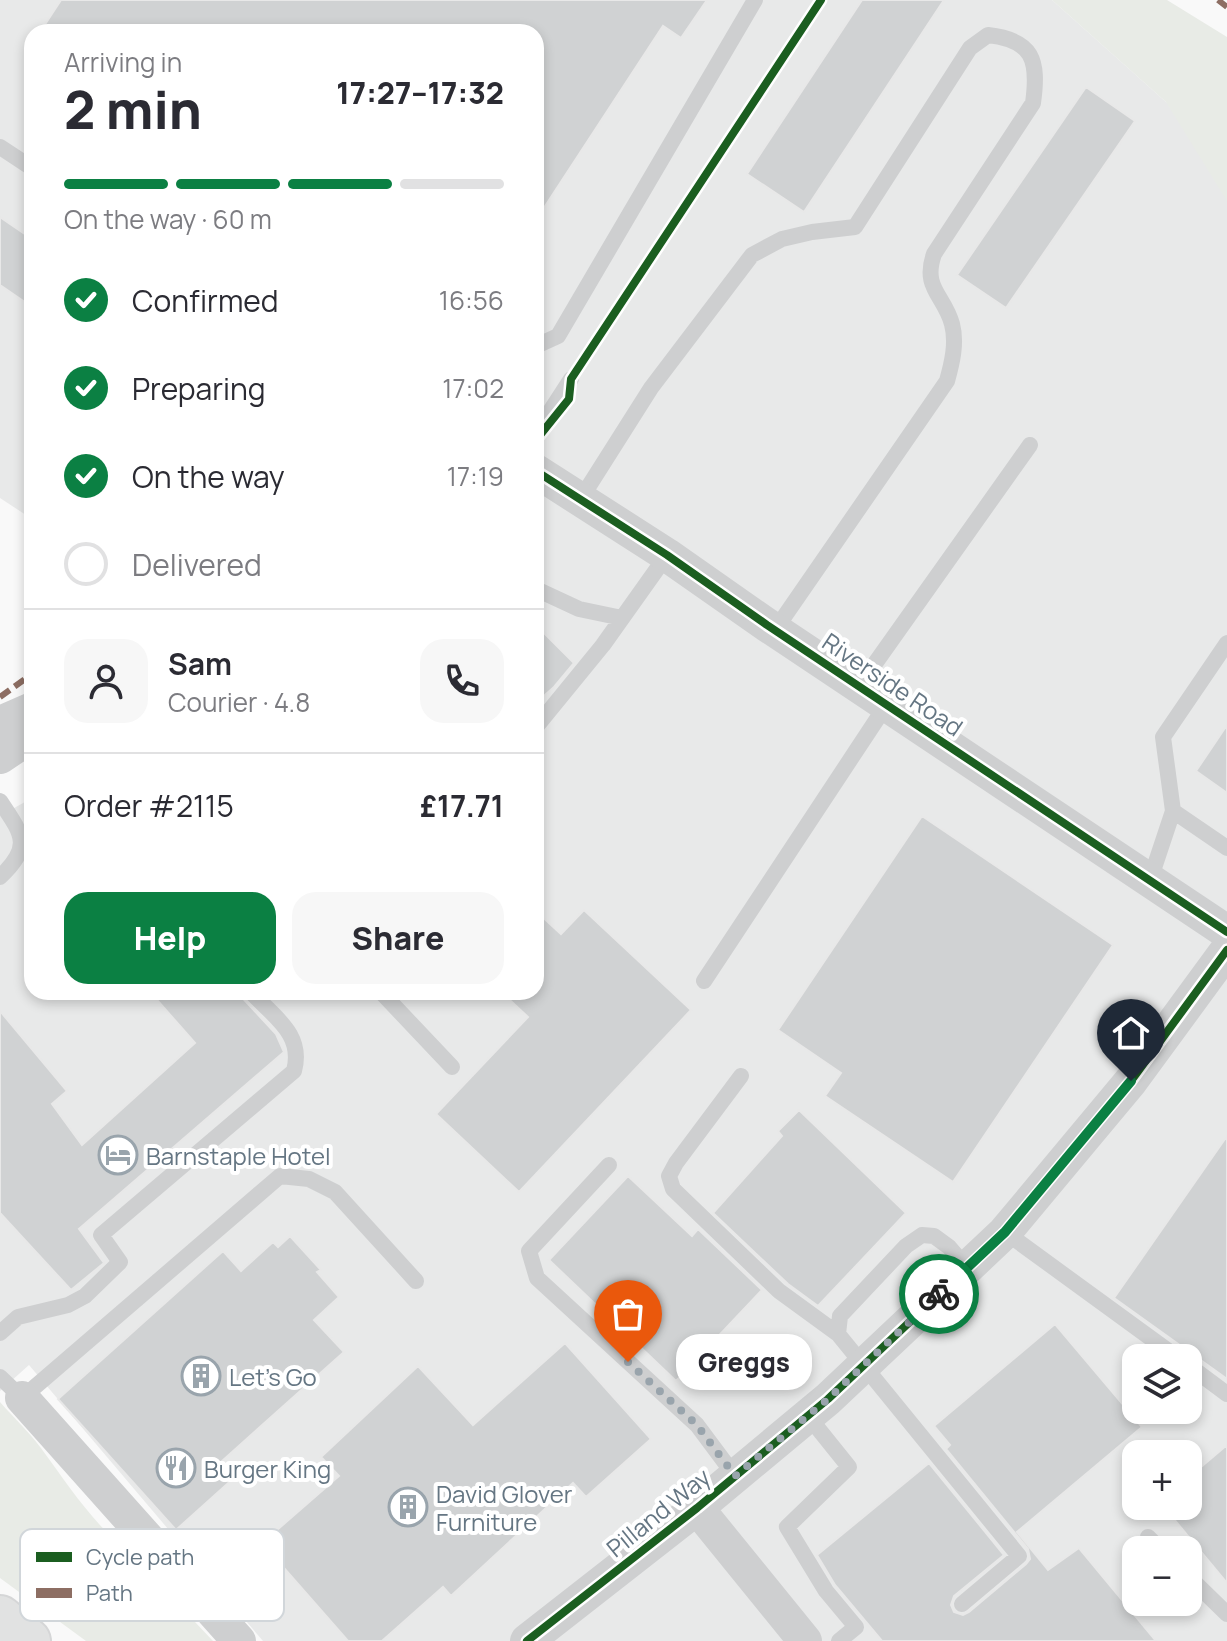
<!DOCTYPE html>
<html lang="en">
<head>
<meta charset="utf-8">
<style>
  :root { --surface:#fff; --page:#f7f7f7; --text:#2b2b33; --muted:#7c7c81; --line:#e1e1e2; --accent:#0b8043 }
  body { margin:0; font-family:Manrope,sans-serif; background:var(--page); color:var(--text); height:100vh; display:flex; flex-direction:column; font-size:30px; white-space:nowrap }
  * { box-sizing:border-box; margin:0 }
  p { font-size:26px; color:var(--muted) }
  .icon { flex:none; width:44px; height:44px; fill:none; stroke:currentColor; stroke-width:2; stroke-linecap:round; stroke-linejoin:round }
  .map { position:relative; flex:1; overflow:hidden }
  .sheet { position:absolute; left:24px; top:24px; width:520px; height:976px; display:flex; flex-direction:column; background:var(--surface); border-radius:24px; box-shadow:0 4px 12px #0003 }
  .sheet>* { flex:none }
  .tools { position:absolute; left:1122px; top:1344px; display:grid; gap:16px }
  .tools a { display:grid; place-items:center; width:80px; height:80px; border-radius:16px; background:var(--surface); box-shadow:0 4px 12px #0003; font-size:40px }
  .pin { position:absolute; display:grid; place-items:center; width:68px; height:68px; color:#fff; margin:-82px -34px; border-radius:50% 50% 50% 0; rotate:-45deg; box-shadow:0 0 8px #0007 }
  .pin .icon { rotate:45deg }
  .courier { position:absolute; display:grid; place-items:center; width:80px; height:80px; margin:-40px; border:6px solid #0b8043; border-radius:50%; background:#fff; color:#222; box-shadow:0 2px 10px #0007 }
  .bubble { position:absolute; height:56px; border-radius:24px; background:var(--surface); box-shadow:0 4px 12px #0003; font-size:26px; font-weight:800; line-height:56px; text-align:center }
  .summary em { font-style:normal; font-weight:800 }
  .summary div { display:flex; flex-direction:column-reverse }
  .summary { display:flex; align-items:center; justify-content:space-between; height:136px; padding:0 40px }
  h1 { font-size:52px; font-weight:800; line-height:60px }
  .bar { display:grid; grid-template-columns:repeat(4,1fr); gap:12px 8px; align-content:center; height:96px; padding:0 40px }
  .bar i { height:10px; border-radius:6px; background:var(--line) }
  .bar .selected { background:var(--accent) }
  .bar p { grid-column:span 4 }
  .line { display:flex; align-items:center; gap:20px; padding:0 40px; border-top:2px solid var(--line) }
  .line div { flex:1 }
  .round { display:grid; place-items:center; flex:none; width:84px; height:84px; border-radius:24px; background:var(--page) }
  ol { padding:0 40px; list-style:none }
  li { display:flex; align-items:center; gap:24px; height:88px }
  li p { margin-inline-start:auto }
  li .icon { padding:8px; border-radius:50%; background:var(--accent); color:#fff; stroke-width:4 }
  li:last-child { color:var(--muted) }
  li i { width:44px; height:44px; border:4px solid var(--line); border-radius:50% }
  .button { display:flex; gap:16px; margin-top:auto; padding:16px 40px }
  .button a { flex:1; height:92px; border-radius:24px; background:var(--accent); color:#fff; font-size:32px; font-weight:800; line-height:92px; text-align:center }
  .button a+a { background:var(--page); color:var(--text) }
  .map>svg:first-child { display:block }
</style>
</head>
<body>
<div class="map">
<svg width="1227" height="1641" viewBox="0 0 1227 1641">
  <rect width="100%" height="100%" fill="#f9f9f9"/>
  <!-- built -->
  <path fill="#e8e9e9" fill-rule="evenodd" d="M0 0H1052L1166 102 1227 131V1641H263L29 1365 0 1391V816L32 798V992H536V32H32V519L0 498ZM1136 1358H1188V1410H1136ZM1136 1454H1188V1506H1136ZM1136 1550H1188V1602H1136Z"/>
  <!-- green -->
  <path fill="#e8ebe6" d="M1052 0H1167L1227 37V201L1166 102Z
    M0 1402C15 1419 33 1436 46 1455 68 1485 105 1541 139 1557L185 1609 118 1578 116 1586 195 1622 213 1641H86L0 1578Z"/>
  <!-- building -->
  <path fill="#d0d2d3" stroke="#e8e8e8" stroke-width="2" d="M61 0H707L681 38 663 26 536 220V32H40Z
    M862 0H944L804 212 747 174Z
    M1086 87 1135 121 1006 308 957 275Z
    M0 217 32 239V307L0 285Z
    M536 625 574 663 554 687 536 703Z
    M1227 725V793L1196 771Z
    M922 816 1113 945 953 1182 825 1096 841 1073 778 1030Z
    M584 910 691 1010 519 1192 436 1114 528 1017 501 992H536V911L561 934Z
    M150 992H237L276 1034 284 1052 79 1229 104 1263 71 1290 0 1213V1011L67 1091 52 1104 82 1145 195 1043Z
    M799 1110 906 1213 818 1306 788 1284 713 1213 782 1136 778 1131Z
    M1227 1136V1379L1114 1298Z
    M628 1176 692 1236 698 1229 762 1290 676 1381 549 1260Z
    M290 1236 321 1270 317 1272 339 1297 314 1320 344 1352 222 1461 235 1477 176 1530 58 1399 223 1251 241 1271 273 1242 278 1247Z
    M1055 1324 1142 1427 1017 1532 1048 1570 1079 1548 1156 1641H882L835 1585 817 1555 929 1463 1004 1555 954 1596 951 1605 954 1612 963 1615 969 1612 1026 1564 1030 1559 1028 1549 946 1449 950 1445 934 1426Z
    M565 1343 651 1439 586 1497 573 1483 451 1596 443 1587 382 1641H348L262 1543 339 1476 321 1457 418 1366 473 1425Z
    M1227 1445V1583L1163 1506H1188V1478Z"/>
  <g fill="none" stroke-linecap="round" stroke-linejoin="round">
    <defs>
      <path id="primary" d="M0 1618 28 1641"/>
    </defs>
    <!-- primary casing -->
    <use href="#primary" stroke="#d5d6d7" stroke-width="48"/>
    <!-- service -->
    <path stroke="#cecfd0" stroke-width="16" d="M0 147 32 168
      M536 346 558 336 755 0
      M536 433 571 379
      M580 500 651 388 752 255 782 239 812 232 855 227 970 48 988 35C1033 40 1039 60 1033 103L934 254C922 288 944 295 952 324 957 343 952 363 947 381L775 630
      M536 589 579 609 622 618
      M859 686 1030 445
      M536 727 603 645 667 555
      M0 801C22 834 33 846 0 877
      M1173 811 1227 848
      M1150 880 1173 811 1163 737 1227 643
      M704 981 887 704
      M381 992 452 1067
      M741 1076 676 1163 669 1176 673 1189 779 1291 838 1334
      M609 1165 529 1251 537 1278 697 1425 735 1476
      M1005 1232 1178 1358
      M0 1333 18 1317 68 1305 85 1296 120 1262 101 1235 294 1071C304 1034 274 1017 251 992
      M1188 1365 1227 1394
      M0 1377 22 1398 280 1176 309 1179 335 1192 416 1281
      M808 1416 849 1467 787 1527 826 1591 856 1627 839 1641
      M1148 1537 1161 1550
      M1188 1576 1227 1614
      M962 1604 1019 1556 838 1334 840 1316 906 1246 922 1235 934 1236 949 1247 967 1268"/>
    <!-- minor -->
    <path stroke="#cecfd0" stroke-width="34" d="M536 471 667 555 767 625 1227 932
      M0 723 32 709
      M0 757 21 743 32 730
      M22 1398 239 1641
      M697 1508 805 1641
      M527 1641 697 1508 828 1399 1005 1232 1131 1081 1227 950"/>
    <!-- primary -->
    <use href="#primary" stroke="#e1e2e2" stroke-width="44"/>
    <!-- quiet -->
    <path stroke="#8d6e63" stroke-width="6" stroke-dasharray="12 6" stroke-linecap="butt" d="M1218 0 1227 7
      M0 697 32 674"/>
    <defs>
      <path id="cycleway" d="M536 440 569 399 571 379 821 0
        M536 471 667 555 767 625 1227 932
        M527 1641 697 1508 828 1399 1005 1232 1131 1081 1227 950"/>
    </defs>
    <!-- cycleway casing -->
    <use href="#cycleway" stroke="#fff" stroke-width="13"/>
    <!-- cycleway -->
    <use href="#cycleway" stroke="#1b5e20" stroke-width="8"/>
  </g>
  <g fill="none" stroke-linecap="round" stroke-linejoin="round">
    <!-- done -->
    <path stroke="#99a4ac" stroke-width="8" stroke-dasharray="0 14.4" d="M628 1362 697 1425 735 1476 828 1399 939 1294"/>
    <!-- route -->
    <path stroke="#0b8043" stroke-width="10" d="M939 1294 1005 1232 1131 1081"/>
  </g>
  <!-- icons -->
  <defs>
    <symbol id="hotel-ring" viewBox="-11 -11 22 22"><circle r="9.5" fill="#fff" stroke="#99a4ac" stroke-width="1.5"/><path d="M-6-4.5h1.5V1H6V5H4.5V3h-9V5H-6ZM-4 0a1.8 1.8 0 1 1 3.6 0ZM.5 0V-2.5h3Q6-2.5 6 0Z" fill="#99a4ac"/></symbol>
    <symbol id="building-ring" viewBox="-11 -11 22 22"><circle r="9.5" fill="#fff" stroke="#99a4ac" stroke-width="1.5"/><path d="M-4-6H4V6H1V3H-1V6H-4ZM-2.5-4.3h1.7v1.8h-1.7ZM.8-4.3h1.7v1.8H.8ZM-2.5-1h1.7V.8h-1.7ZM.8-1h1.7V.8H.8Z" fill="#99a4ac"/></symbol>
    <symbol id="restaurant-ring" viewBox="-11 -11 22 22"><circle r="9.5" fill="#fff" stroke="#99a4ac" stroke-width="1.5"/><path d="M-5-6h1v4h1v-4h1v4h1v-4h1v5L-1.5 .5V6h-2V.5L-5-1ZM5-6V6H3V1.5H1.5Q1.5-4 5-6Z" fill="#99a4ac"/></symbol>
  </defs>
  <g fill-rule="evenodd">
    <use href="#hotel-ring" x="96" y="1133" width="44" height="44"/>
    <use href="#building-ring" x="179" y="1354" width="44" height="44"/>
    <use href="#restaurant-ring" x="154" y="1446" width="44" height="44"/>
    <use href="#building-ring" x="386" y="1485" width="44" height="44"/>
  </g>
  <g text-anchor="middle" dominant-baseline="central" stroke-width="8" stroke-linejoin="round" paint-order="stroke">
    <!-- street labels -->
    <g font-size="24" fill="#657683" stroke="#fff">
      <text transform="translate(893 684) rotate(34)">Riverside Road</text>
      <text transform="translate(658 1512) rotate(-39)">Pilland Way</text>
    </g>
    <!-- poi labels -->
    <g font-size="24" fill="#657683" stroke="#fff" text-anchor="start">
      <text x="146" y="1155">Barnstaple Hotel</text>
      <text x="229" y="1376">Let's Go</text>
      <text x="204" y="1468">Burger King</text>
      <text x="436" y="1493">David Glover<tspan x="436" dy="28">Furniture</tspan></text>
    </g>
  </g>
  <!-- legend -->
  <rect x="20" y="1529" width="264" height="92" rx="12" fill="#fff" stroke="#d1d6da" stroke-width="2"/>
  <rect x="36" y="1552" width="36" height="10" fill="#1b5e20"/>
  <rect x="36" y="1588" width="36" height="10" fill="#8d6e63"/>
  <g font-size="22" fill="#657683">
    <text x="86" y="1565">Cycle path</text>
    <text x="86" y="1601">Path</text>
  </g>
</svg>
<div class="tools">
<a><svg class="icon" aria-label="layers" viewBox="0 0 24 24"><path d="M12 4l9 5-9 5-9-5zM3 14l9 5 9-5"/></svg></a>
<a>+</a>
<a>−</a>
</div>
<div class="pin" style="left:628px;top:1362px;background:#ea580c"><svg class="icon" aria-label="bag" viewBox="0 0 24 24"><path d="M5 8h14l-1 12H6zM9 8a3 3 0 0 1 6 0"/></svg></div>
<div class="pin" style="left:1131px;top:1081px;background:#1f2937"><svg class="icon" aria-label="home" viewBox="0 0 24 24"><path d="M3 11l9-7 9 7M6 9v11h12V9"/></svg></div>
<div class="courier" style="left:939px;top:1294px"><svg class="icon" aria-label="bike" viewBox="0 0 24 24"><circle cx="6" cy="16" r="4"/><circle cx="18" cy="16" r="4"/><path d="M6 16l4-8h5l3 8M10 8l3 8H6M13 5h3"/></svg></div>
<div class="bubble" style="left:676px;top:1334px;width:136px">Greggs</div>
<section class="sheet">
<div class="summary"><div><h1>2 min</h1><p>Arriving in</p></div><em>17:27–17:32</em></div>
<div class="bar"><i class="selected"></i><i class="selected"></i><i class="selected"></i><i></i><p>On the way · 60 m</p></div>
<ol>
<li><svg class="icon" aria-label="check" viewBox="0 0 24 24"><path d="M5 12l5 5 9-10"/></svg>Confirmed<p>16:56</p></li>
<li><svg class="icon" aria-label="check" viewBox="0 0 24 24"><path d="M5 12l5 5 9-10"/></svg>Preparing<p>17:02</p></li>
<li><svg class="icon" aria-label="check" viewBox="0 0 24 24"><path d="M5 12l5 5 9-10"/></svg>On the way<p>17:19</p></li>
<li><i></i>Delivered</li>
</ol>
<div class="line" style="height:144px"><a class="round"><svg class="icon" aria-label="person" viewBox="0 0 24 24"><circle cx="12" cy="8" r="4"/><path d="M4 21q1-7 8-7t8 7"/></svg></a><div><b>Sam</b><p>Courier · 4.8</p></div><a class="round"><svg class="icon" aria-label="phone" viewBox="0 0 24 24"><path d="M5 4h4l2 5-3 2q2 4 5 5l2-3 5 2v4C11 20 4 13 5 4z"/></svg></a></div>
<div class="line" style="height:104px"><div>Order #2115</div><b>£17.71</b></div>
<div class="button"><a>Help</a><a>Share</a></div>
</section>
</div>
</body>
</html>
